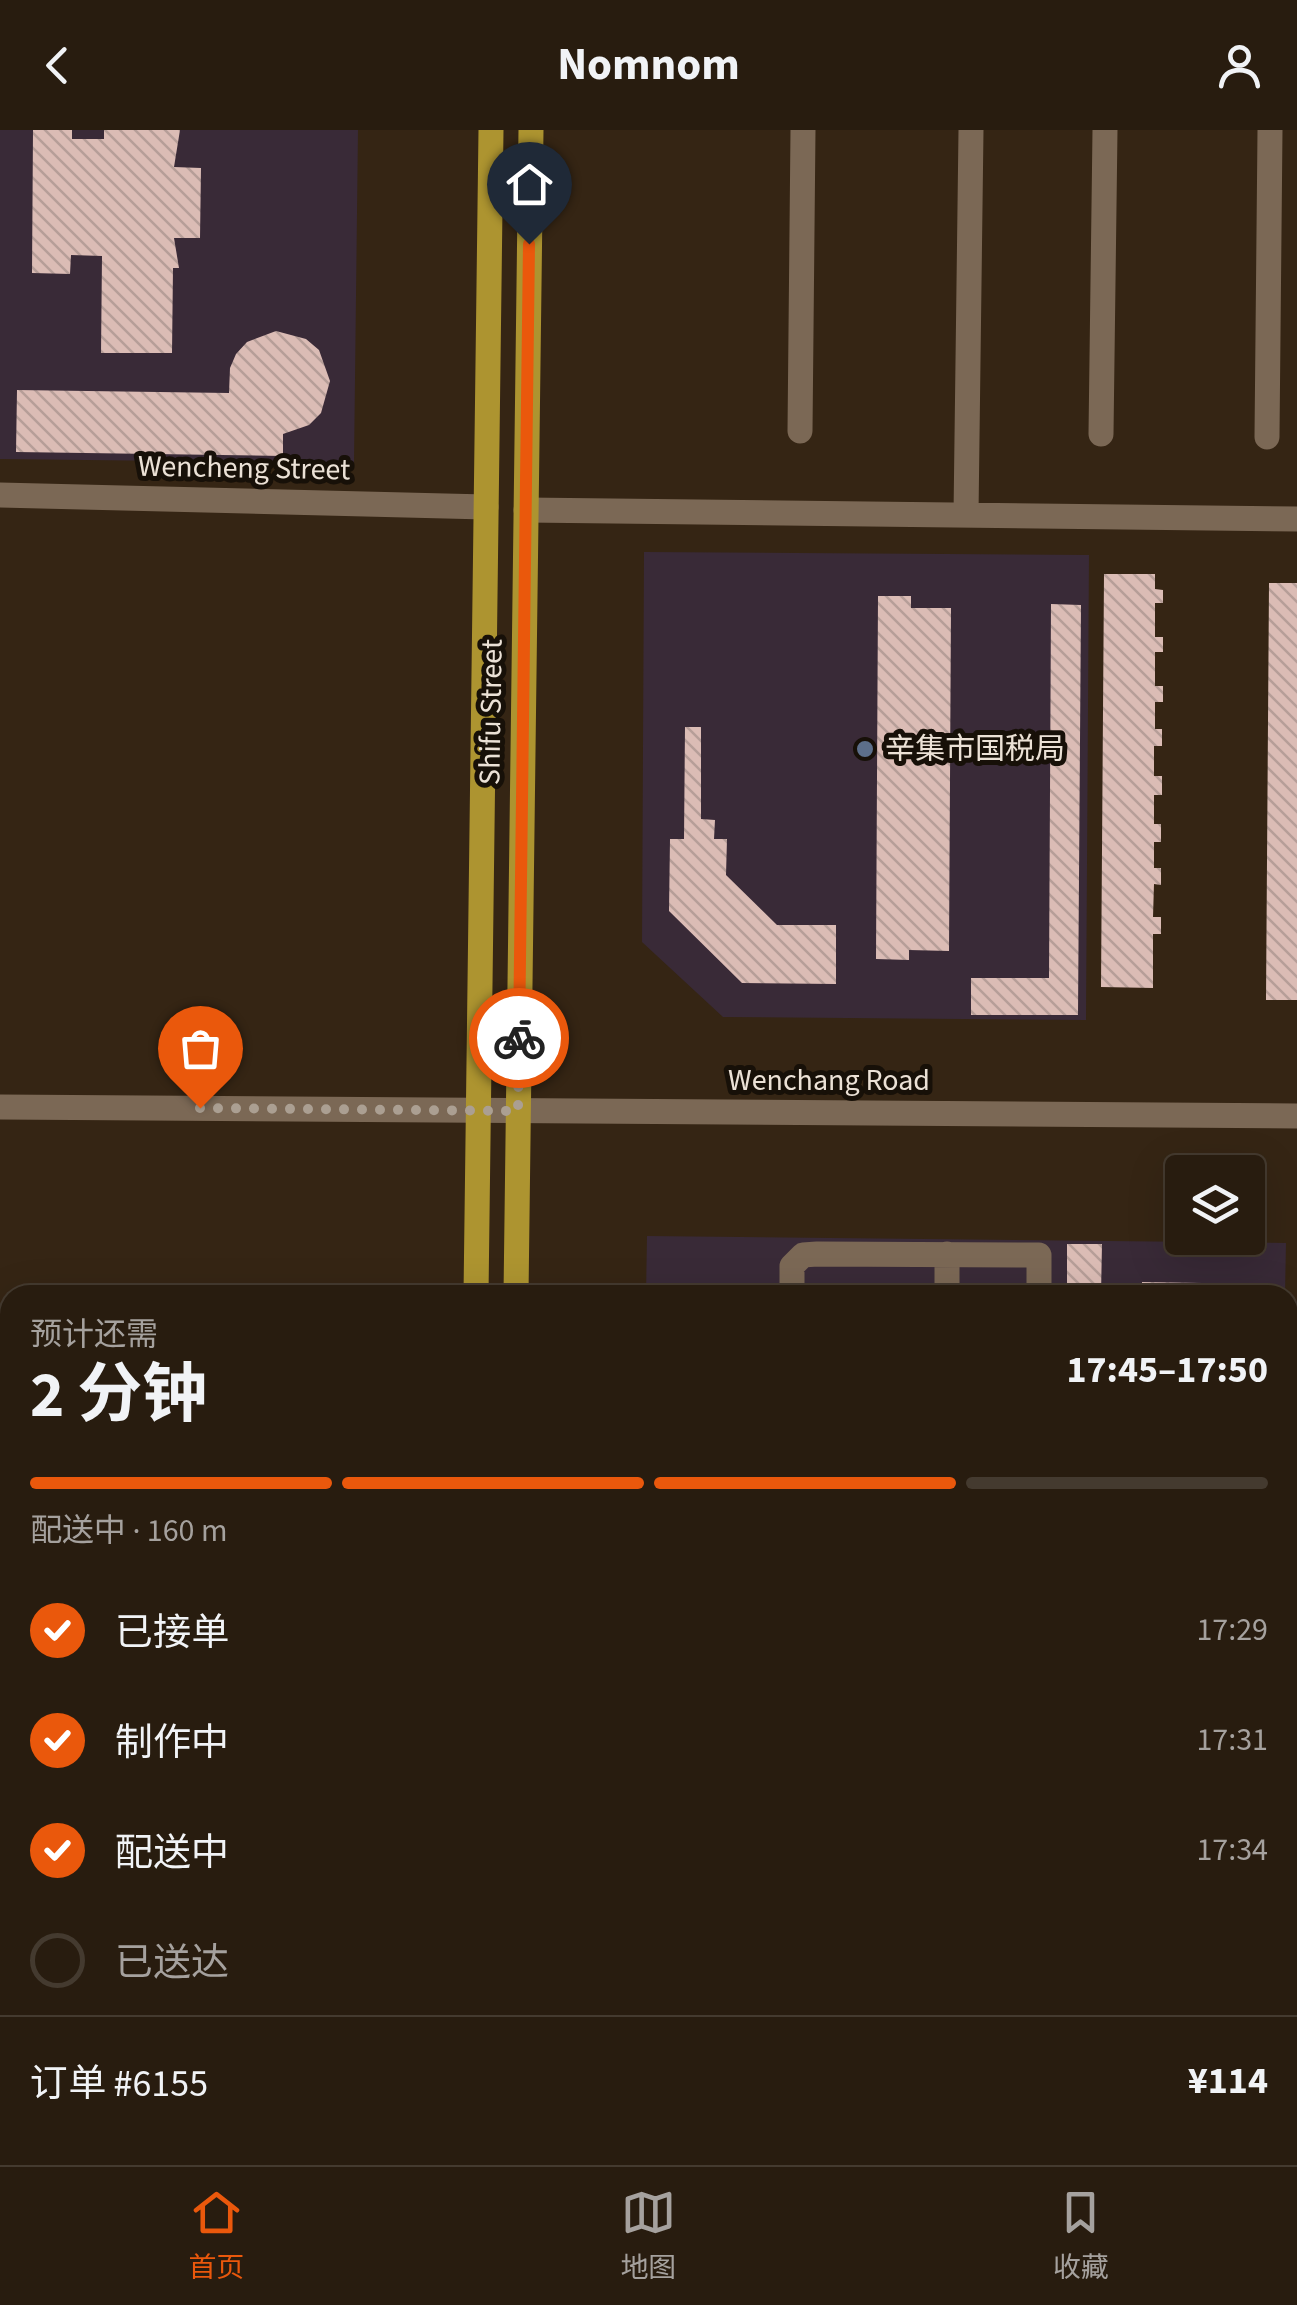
<!DOCTYPE html>
<html lang="zh">
<head>
<meta charset="utf-8">
<style>
  :root { --surface:#281c0f; --page:#34291d; --text:#f1f3f6; --muted:#a5a19e; --line:#443a2f; --accent:#ea580c }
  body { margin:0; font-family:"Source Sans 3","Noto Sans SC",sans-serif; background:var(--page); color:var(--text); height:100vh; display:flex; flex-direction:column; font-size:38px; white-space:nowrap }
  * { box-sizing:border-box; margin:0 }
  p { font-size:32px; color:var(--muted) }
  .icon { flex:none; width:55px; height:55px; fill:none; stroke:currentColor; stroke-width:2; stroke-linecap:round; stroke-linejoin:round }
  .map { position:relative; flex:1; overflow:hidden }
  .panel { position:absolute; left:0px; top:1155px; width:1298px; height:880px; display:flex; flex-direction:column; background:var(--surface); border-radius:30px 30px 0 0; box-shadow:0 10px 40px #0002,0 0 0 2px var(--line) }
  .panel>* { flex:none }
  .fabs { position:absolute; left:1165px; top:1025px; display:grid; gap:20px }
  .fabs a { display:grid; place-items:center; width:100px; height:100px; border-radius:10px; background:var(--surface); box-shadow:0 10px 40px #0002,0 0 0 2px var(--line); font-size:50px }
  .pin { position:absolute; display:grid; place-items:center; width:85px; height:85px; color:#fff; margin:-102px -42px; border-radius:50% 50% 50% 0; rotate:-45deg; box-shadow:0 0 10px #0007 }
  .pin .icon { rotate:45deg }
  .courier { position:absolute; display:grid; place-items:center; width:100px; height:100px; margin:-50px; border:8px solid #ea580c; border-radius:50%; background:#fff; color:#222; box-shadow:0 2px 12px #0007 }
  .headline em { font-style:normal; font-weight:700 }
  .headline div { display:flex; flex-direction:column-reverse }
  .headline { display:flex; align-items:center; justify-content:space-between; height:170px; padding:0 30px }
  h1 { font-size:65px; font-weight:700; line-height:75px }
  .bar { display:grid; grid-template-columns:repeat(4,1fr); gap:15px 10px; align-content:center; height:120px; padding:0 30px }
  .bar i { height:12px; border-radius:8px; background:var(--line) }
  .bar .selected { background:var(--accent) }
  .bar p { grid-column:span 4 }
  .line { display:flex; align-items:center; gap:25px; padding:0 30px; border-top:2px solid var(--line) }
  .line div { flex:1 }
  ol { padding:0 30px; list-style:none }
  li { display:flex; align-items:center; gap:30px; height:110px }
  li p { margin-inline-start:auto }
  li .icon { padding:10px; border-radius:50%; background:var(--accent); color:#fff; stroke-width:4 }
  li:last-child { color:var(--muted) }
  li i { width:55px; height:55px; border:5px solid var(--line); border-radius:50% }
  header { display:flex; justify-content:space-between; align-items:center; height:130px; padding:0 30px; background:var(--surface); font-size:45px; font-weight:700 }
  .menu { display:flex; justify-content:space-around; align-items:center; height:140px; border-top:2px solid var(--line); background:var(--surface); font-size:28px; color:var(--muted) }
  .menu a { display:grid; justify-items:center; gap:5px }
  .menu .selected { color:var(--accent) }
  .map>svg:first-child { display:block }
</style>
</head>
<body>
<header><svg class="icon" aria-label="back" viewBox="0 0 24 24"><path d="M15 5l-7 7 7 7"/></svg>Nomnom<svg class="icon" aria-label="person" viewBox="0 0 24 24"><circle cx="12" cy="8" r="4"/><path d="M4 21q1-7 8-7t8 7"/></svg></header>
<div class="map">
<svg width="1297" height="2035" viewBox="0 0 1297 2035">
  <defs>
    <pattern id="building-back-hatch" width="6" height="6" patternUnits="userSpaceOnUse" patternTransform="scale(2.5)"><rect width="6" height="6" fill="#dbbcb5"/><path d="M-1 5l2 2M0 0l6 6M5-1l2 2" fill="none" stroke="#b69e98"/></pattern>
  </defs>
  <rect width="100%" height="100%" fill="#352514"/>
  <!-- commercial -->
  <path fill="#392a37" d="M0 0H358L354 333 0 329Z
    M644 422 1089 425 1086 890 723 887 642 812Z
    M647 1106 1286 1113 1285 1165H646Z"/>
  <!-- building -->
  <path fill="url(#building-back-hatch)" d="M33 0H72V9H104V0H180L174 37 201 38 200 108H174L179 138H173L172 223H101L102 126 71 125 70 144 32 143Z
    M276 201 306 209 319 220 330 251 321 283 309 295 283 304V326L16 322 17 260 229 263 230 238 236 224 247 212Z
    M1104 444H1155V459L1163 460V473H1155V507H1163V522H1155V556H1163V572H1155V599H1162V616H1154V646H1162V665H1154V694H1161V712H1154V738H1161V755L1154 754 1153 787H1161V804H1153V858L1101 857Z
    M1269 453H1297V870H1266Z
    M878 466H911V478H951L949 821 909 820V830L876 829Z
    M1051 474 1081 475 1078 885H971V848H1049Z
    M685 597H701V689L715 690 714 709H727L726 745 777 795H836V854L742 853 669 781 670 709H684Z
    M1067 1114H1102L1101 1165H1067Z
    M1142 1152 1202 1153V1165H1142Z"/>
  <g fill="none" stroke-linecap="round" stroke-linejoin="round">
    <!-- minor -->
    <path stroke="#7b6855" stroke-width="25" d="M800 301 803 0
      M1101 304 1105 0
      M1267 307 1270 0
      M0 365 486 377
      M526 380 1297 389
      M966 385 971 0
      M0 977 1297 986
      M792 1165V1136L803 1125 817 1124 1039 1125V1165
      M947 1165V1124"/>
    <!-- major -->
    <path stroke="#ad9430" stroke-width="25" d="M476 1165 491 0
      M516 1165 531 0
      M465 2035 466 2025
      M505 2035 506 2025"/>
  </g>
  <g fill="none" stroke-linecap="round" stroke-linejoin="round">
    <!-- done -->
    <path stroke="#ab9f92" stroke-width="10" stroke-dasharray="0 18" d="M200 978 518 981 519 908"/>
    <!-- route -->
    <path stroke="#ea580c" stroke-width="12" d="M519 908 529 114"/>
  </g>
  <!-- markers -->
  <circle fill="#5c6f8a" stroke="#171008" stroke-width="4" cx="865" cy="619" r="10"/>
  <g text-anchor="middle" dominant-baseline="central" stroke-width="10" stroke-linejoin="round" paint-order="stroke">
    <!-- street labels -->
    <g font-size="30" fill="#ebe1d6" stroke="#171008">
      <text transform="translate(244 338) rotate(1)">Wencheng Street</text>
      <text transform="translate(491 582) rotate(-89)">Shifu Street</text>
      <text x="829" y="950">Wenchang Road</text>
    </g>
    <!-- poi labels -->
    <g font-size="30" fill="#ebe1d6" stroke="#171008" text-anchor="start">
      <text x="885" y="619">辛集市国税局</text>
    </g>
  </g>
</svg>
<div class="fabs">
<a><svg class="icon" aria-label="layers" viewBox="0 0 24 24"><path d="M12 4l9 5-9 5-9-5zM3 14l9 5 9-5"/></svg></a>
</div>
<div class="pin" style="left:200px;top:978px;background:#ea580c"><svg class="icon" aria-label="bag" viewBox="0 0 24 24"><path d="M5 8h14l-1 12H6zM9 8a3 3 0 0 1 6 0"/></svg></div>
<div class="pin" style="left:529px;top:114px;background:#1f2937"><svg class="icon" aria-label="home" viewBox="0 0 24 24"><path d="M3 11l9-7 9 7M6 9v11h12V9"/></svg></div>
<div class="courier" style="left:519px;top:908px"><svg class="icon" aria-label="bike" viewBox="0 0 24 24"><circle cx="6" cy="16" r="4"/><circle cx="18" cy="16" r="4"/><path d="M6 16l4-8h5l3 8M10 8l3 8H6M13 5h3"/></svg></div>
<section class="panel">
<div class="headline"><div><h1>2 分钟</h1><p>预计还需</p></div><em>17:45–17:50</em></div>
<div class="bar"><i class="selected"></i><i class="selected"></i><i class="selected"></i><i></i><p>配送中 · 160 m</p></div>
<ol>
<li><svg class="icon" aria-label="check" viewBox="0 0 24 24"><path d="M5 12l5 5 9-10"/></svg>已接单<p>17:29</p></li>
<li><svg class="icon" aria-label="check" viewBox="0 0 24 24"><path d="M5 12l5 5 9-10"/></svg>制作中<p>17:31</p></li>
<li><svg class="icon" aria-label="check" viewBox="0 0 24 24"><path d="M5 12l5 5 9-10"/></svg>配送中<p>17:34</p></li>
<li><i></i>已送达</li>
</ol>
<div class="line" style="height:130px"><div>订单 #6155</div><b>¥114</b></div>
</section>
</div>
<nav class="menu">
<a class="selected"><svg class="icon" aria-label="home" viewBox="0 0 24 24"><path d="M3 11l9-7 9 7M6 9v11h12V9"/></svg>首页</a>
<a><svg class="icon" aria-label="map" viewBox="0 0 24 24"><path d="M3 6l6-2 6 2 6-2v14l-6 2-6-2-6 2zM9 4v14M15 6v14"/></svg>地图</a>
<a><svg class="icon" aria-label="saved" viewBox="0 0 24 24"><path d="M7 4h10v16l-5-4-5 4z"/></svg>收藏</a>
</nav>
</body>
</html>
